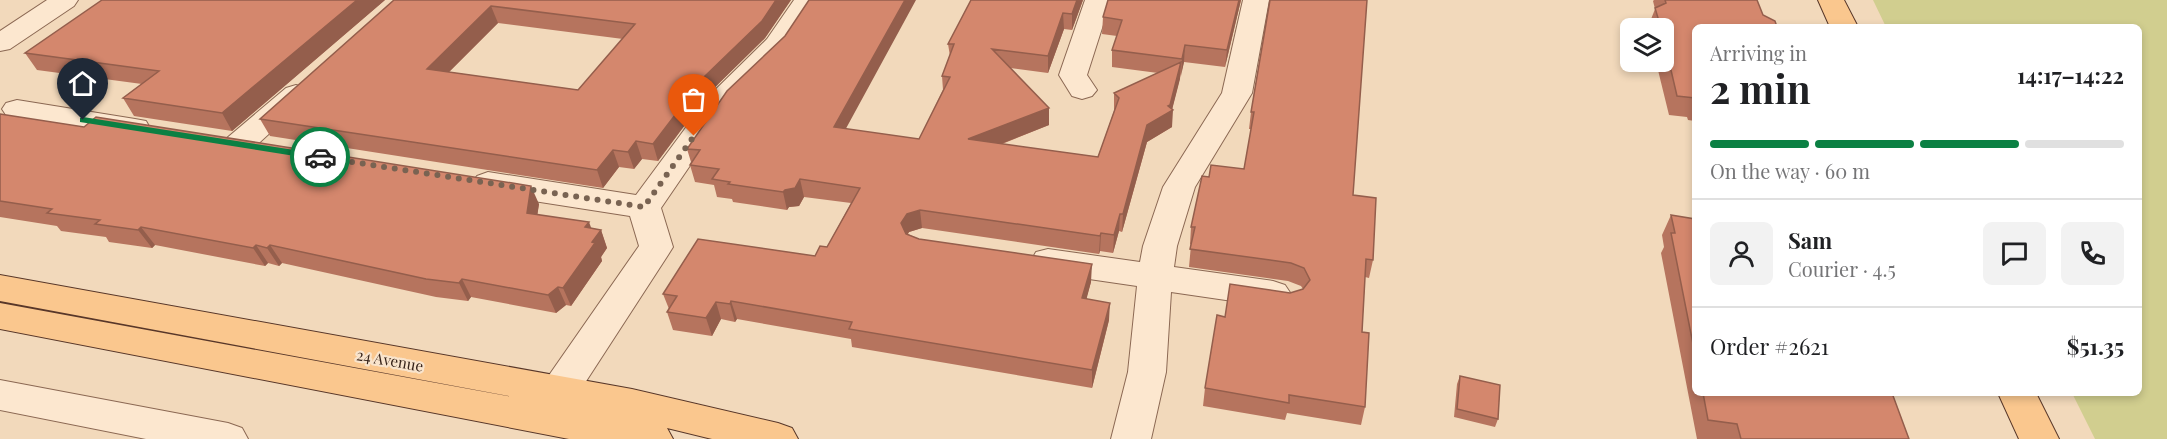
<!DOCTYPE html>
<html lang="en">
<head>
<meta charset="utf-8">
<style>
  :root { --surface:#fff; --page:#f2f2f2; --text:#202124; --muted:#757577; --line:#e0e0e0; --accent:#0b8043 }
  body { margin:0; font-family:"Playfair Display",serif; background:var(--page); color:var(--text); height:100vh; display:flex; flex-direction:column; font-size:22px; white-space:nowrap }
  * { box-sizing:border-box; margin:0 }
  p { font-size:20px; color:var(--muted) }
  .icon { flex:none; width:33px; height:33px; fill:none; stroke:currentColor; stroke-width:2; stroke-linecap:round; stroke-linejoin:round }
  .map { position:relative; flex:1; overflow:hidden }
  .details { position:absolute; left:1692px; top:24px; width:450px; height:372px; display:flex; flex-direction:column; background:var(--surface); border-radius:9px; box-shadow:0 3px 9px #0003 }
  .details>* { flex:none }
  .tools { position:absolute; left:1620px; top:18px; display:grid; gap:12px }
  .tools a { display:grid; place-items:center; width:54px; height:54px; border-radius:9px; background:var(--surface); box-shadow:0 3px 9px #0003; font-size:30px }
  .pin { position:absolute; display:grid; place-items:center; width:51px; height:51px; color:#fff; margin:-62px -26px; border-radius:50% 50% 50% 0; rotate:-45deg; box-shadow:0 0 6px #0007 }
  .pin .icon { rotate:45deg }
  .courier { position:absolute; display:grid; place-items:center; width:60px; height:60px; margin:-30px; border:4px solid #0b8043; border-radius:50%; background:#fff; color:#222; box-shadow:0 2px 8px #0007 }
  .overview em { font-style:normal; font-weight:700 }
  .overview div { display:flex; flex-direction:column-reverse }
  .overview { display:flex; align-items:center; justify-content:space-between; height:102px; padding:0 18px }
  h1 { font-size:39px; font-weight:700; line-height:45px }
  .bar { display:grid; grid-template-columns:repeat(4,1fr); gap:9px 6px; align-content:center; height:72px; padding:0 18px }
  .bar i { height:8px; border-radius:4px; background:var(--line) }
  .bar .active { background:var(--accent) }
  .bar p { grid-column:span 4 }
  .line { display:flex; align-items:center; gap:15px; padding:0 18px; border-top:2px solid var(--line) }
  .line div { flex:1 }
  .round { display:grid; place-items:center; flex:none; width:63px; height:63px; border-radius:9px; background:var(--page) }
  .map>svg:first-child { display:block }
</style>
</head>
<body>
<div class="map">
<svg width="2167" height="439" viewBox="0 0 2167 439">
  <rect width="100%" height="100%" fill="#f2d9bb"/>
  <!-- green -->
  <path fill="#d1ce8f" d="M1873 0H2167V439H2095L2072 393H2139V27H1886Z"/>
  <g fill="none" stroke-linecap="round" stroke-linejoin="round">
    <defs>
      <path id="minor" d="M47 0H78L74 6 10 49 0 51V31Z
        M794 0H820L787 51 730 107 661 208 673 247 668 255 557 426 543 431 529 426 524 415 529 404 639 246 630 216 488 194 477 190 472 183 477 176 488 172 636 195 710 95 767 39Z
        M1085 0H1111L1087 75 1097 90 1092 96 1082 99 1072 96 1059 75Z
        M1243 0H1269L1252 93 1195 187 1177 246 1174 267 1273 281 1285 285 1291 294 1285 303 1273 307 1171 292 1166 372 1151 439H1111L1128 372 1137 286 1048 273 1036 270 1031 261 1036 252 1048 249 1140 262 1143 246 1163 187 1222 93Z
        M296 85 306 88 311 94 306 100 249 152 238 155 227 152 223 145 227 138 286 88Z
        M17 100 135 119 146 121 150 128 146 135 135 137 6 115 2 109 6 103Z
        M0 380 228 423 242 428 248 439H146L0 410Z"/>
      <path id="major" d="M1818 0H1844L1858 27H1830Z
        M0 275 632 389 778 423 792 428 798 439H712L667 428 673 439H569L0 329V303L551 404 0 301Z
        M1998 393H2036L2059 439H2019Z"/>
    </defs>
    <!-- minor casing -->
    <use href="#minor" stroke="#8b6853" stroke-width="2"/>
    <!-- major casing -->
    <use href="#major" stroke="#583729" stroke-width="2"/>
    <!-- minor -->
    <use href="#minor" fill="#fce7cf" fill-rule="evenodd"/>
    <!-- major -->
    <use href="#major" fill="#fac78e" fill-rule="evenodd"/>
  </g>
  <!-- wall -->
  <path fill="#b6745e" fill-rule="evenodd" d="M385 0 232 131 134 116 123 98 142 84 37 70 25 53Z
    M394 0H791L765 38 708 94 658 161 642 159 634 169 619 167 603 188 270 136 260 119ZM498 23 623 39 578 90 449 72Z
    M1083 0 1072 30 1064 29 1048 73 1010 68 1049 125 1002 144 1098 157 1114 111V93L1158 73 1112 67V50L1117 36 1102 34 1103 17 1108 0H1241L1225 67 1184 62 1172 109V127L1147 142 1122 232 1119 231 1113 253 1100 251 1099 254 922 228 909 232 908 234 919 239 1091 282 1086 299 1109 320 1092 388 852 347 851 339 737 319 735 322 721 319 712 336 673 330 667 312 669 309 663 294 815 256 827 247 851 203 804 197 799 206 789 207 787 210 733 202 732 199 717 197 714 185 695 182 690 165 691 162 687 149 785 36 845 129 919 139 943 90 942 76 950 56 948 44Z
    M1270 0 1353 195 1373 260 1369 278 1365 277 1362 332 1365 407 1361 425 1287 413 1285 420 1203 406 1205 388 1225 317 1303 289 1301 286 1288 281 1189 267 1191 245 1190 244 1191 227 1209 177 1244 169 1251 129H1249L1251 112Z
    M1654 0H1757L1695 27V121L1688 120 1687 117 1669 115 1656 62H1664V28H1649L1648 27 1655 9 1653 1Z
    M0 114 539 204 537 215 591 228 601 230 607 248 601 257 602 261 571 306 566 305 556 313 471 297 468 301 436 297 282 263 279 266 268 263 265 266 155 245 152 248 109 242 106 237 61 231 57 226 0 217Z
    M1671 215 1695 219V393H1892L1909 439H1697L1661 253 1664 247 1662 235Z
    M1460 376 1498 419 1495 427 1454 417 1457 384Z"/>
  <!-- shaded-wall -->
  <path fill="#945e4c" d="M357 0H385L232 131 222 113Z
    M776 0H791L765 38 708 94 658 161 653 144 704 77Z
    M905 0H916L837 145 834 127Z
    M1077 0H1083L1072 30V14Z
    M1239 0H1241L1225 67 1227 50Z
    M491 6 498 23 435 86 427 69Z
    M1063 13 1064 29 1048 73V56Z
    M1185 45 1184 62 1181 76 1182 59Z
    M1181 62 1180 79 1172 110H1173L1172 127 1147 142 1122 232 1123 214 1147 125 1168 106Z
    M1049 108V125L970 156 968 139Z
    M636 141 642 159 634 169 628 152Z
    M613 150 619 167 603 188 597 170Z
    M800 179 804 197 799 206 789 207 787 210 783 192 785 190Z
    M531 186 539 204 535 231 527 213Z
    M920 210 922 228 909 232 903 241 901 223 907 214Z
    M1120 214 1119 231 1113 253 1114 235Z
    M589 222 595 238 601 230 607 248 601 257 602 261 571 306 563 288 585 227Z
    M141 227 155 245 152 248 138 230Z
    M1101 233 1100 251 1099 254 1100 236Z
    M256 245 268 263 265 266 253 248Z
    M270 245 282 263 279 266 267 248Z
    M1092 264 1091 282 1082 316V298Z
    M462 279 471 297 468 301 459 283Z
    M558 287 566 305 556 313 548 295Z
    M731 301 737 319 735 322 730 304Z
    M716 302 721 319 712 336 706 318Z
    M1110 303 1109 320 1092 388V370Z"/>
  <!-- building -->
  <path fill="#d4876d" stroke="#945e4c" stroke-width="1.5" fill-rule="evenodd" d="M102 0H357L222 113 123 98 159 71 25 53Z
    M394 0H776L762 21 704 77 653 144 636 141 628 152 613 150 597 170 260 119ZM491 6 635 24 578 90 427 69Z
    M809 0H905L834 127 919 139 950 77 942 76 954 44H948L971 0H1077L1072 14 1063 13 1048 56 992 49 1049 108 968 139 1098 157 1119 98 1114 93 1181 62 1170 105 1168 106 1173 110 1147 125 1123 214H1120L1114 235 1101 233 1100 236 920 210 907 214 901 223 906 234 919 239 1092 264 1082 298 1110 303 1092 370 849 329 852 322 731 301 730 304 716 302 706 318 667 312 677 296 663 294 698 239 815 256 820 246 827 247 860 188 800 179 795 188 785 190 783 192 728 184 730 182 712 179 719 169 690 165 700 150 687 149 727 91 785 36Z
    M1108 0H1239L1227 50 1185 45 1182 59 1112 50 1122 20 1103 17Z
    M1270 0H1367L1353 195 1376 198 1373 260 1366 259 1362 332 1369 333 1365 407 1289 395V403L1205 388 1217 315 1225 317 1230 284 1290 293 1303 289 1310 280 1304 268 1291 263 1190 249 1195 227H1191L1202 176 1209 177 1211 165 1244 169 1254 112H1251Z
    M1665 0H1757L1763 15 1775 21 1777 27H1695V98L1677 96 1664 40V28H1661L1655 8 1666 3Z
    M0 114 84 127 96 117 531 186 527 213 589 222 585 227 601 230 592 242 595 243 563 288 558 287 548 295 462 279 459 283 426 279 270 245 267 248 256 245 253 248 141 227 138 230 95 224 100 220 47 213 52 209 0 201Z
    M1671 215 1695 219V354L1671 233H1675Z
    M1460 376 1500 385 1498 419 1457 409Z
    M1703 393H1892L1909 439H1741L1737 424 1708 420Z"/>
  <!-- route -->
  <path fill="#0b8043" d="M83 117 320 154 325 157 320 160 80 122V118Z"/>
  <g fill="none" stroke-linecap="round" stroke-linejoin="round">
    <!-- done -->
    <path stroke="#796352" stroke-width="6" stroke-dasharray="0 10.8" d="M320 157 644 207 694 136"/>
  </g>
  <g text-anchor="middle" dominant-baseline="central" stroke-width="4.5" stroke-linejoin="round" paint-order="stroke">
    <!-- street labels -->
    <g font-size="15" fill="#38241a" stroke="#f9e4cc">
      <text transform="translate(390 360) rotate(10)">24 Avenue</text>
    </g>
  </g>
</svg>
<div class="tools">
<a><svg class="icon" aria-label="layers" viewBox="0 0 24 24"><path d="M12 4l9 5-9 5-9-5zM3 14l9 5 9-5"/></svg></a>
</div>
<div class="pin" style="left:694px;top:136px;background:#ea580c"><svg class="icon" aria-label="bag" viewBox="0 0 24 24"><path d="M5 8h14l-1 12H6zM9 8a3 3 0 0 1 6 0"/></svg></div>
<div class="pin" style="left:83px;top:120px;background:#1f2937"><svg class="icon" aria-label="home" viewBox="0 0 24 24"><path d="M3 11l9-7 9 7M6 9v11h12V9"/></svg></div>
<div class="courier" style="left:320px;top:157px"><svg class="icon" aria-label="car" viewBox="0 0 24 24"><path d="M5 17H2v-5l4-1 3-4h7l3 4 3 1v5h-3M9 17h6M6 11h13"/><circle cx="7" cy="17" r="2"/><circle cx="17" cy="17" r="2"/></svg></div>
<section class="details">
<div class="overview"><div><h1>2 min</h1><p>Arriving in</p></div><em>14:17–14:22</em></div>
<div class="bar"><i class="active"></i><i class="active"></i><i class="active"></i><i></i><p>On the way · 60 m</p></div>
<div class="line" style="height:108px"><a class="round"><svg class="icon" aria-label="person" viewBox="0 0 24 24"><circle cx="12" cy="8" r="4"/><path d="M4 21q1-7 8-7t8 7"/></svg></a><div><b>Sam</b><p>Courier · 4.5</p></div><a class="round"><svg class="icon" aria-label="chat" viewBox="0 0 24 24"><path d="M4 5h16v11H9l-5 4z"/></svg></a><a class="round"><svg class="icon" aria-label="phone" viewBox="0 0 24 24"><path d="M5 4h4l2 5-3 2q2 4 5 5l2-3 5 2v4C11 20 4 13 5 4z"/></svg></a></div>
<div class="line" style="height:78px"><div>Order #2621</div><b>$51.35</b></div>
</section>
</div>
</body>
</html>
